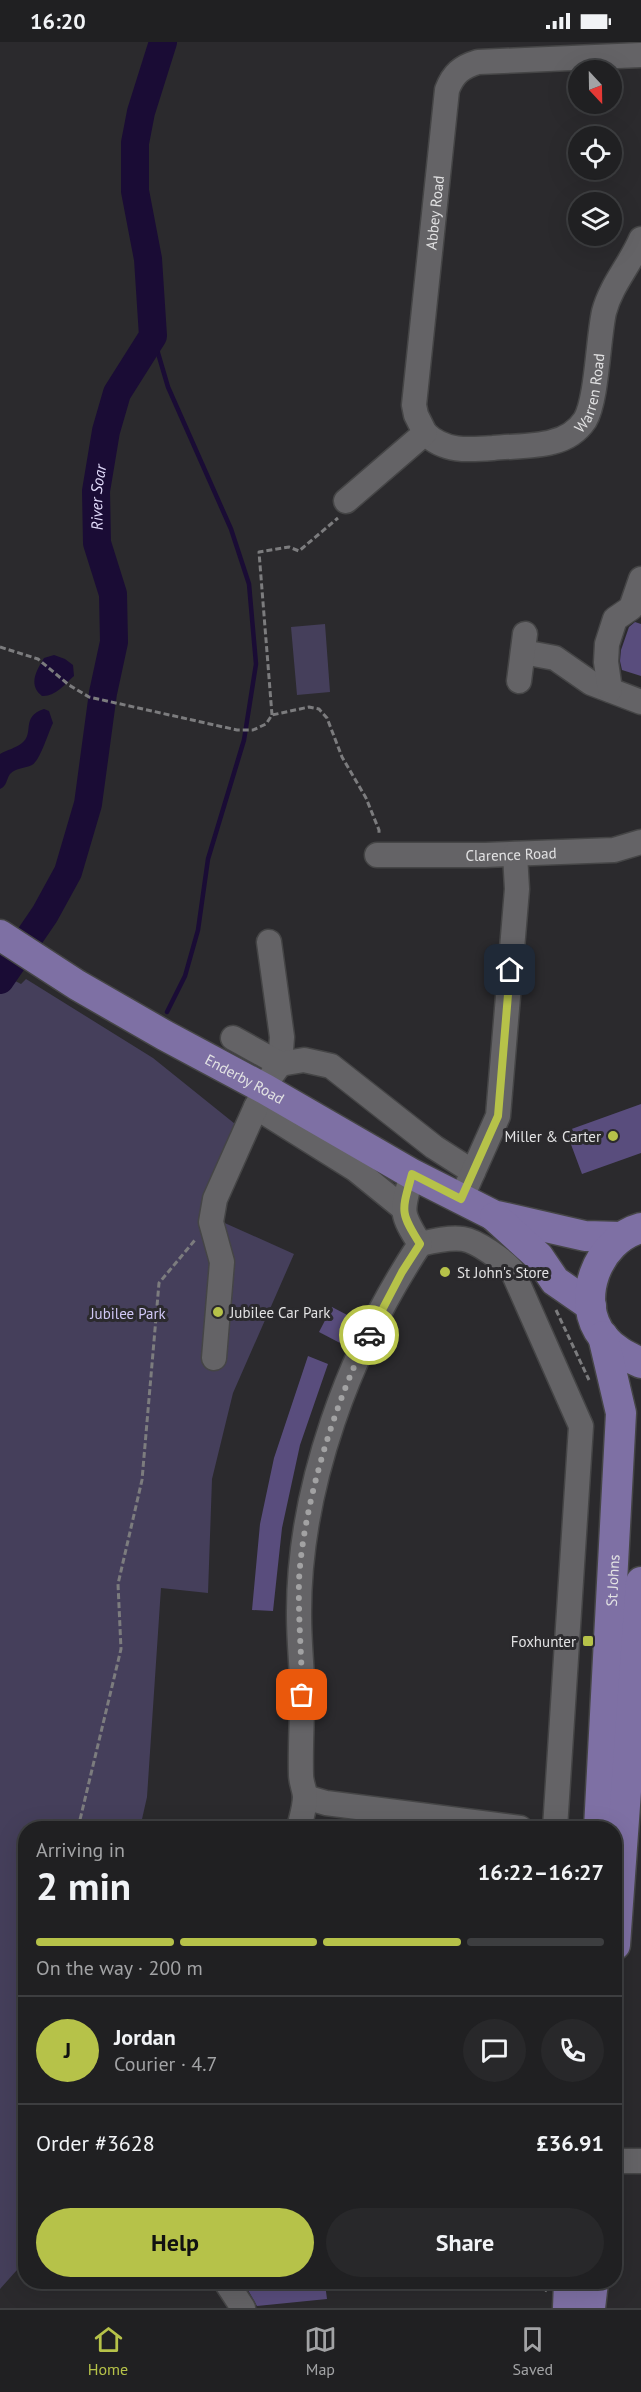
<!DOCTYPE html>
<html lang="en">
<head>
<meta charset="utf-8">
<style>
  :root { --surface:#202022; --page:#28282a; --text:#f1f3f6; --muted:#a2a3a5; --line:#3d3e40; --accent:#b6c249 }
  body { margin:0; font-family:"PT Sans",sans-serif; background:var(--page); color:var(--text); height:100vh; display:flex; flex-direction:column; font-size:22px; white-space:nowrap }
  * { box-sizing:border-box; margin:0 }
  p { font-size:20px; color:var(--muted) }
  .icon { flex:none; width:33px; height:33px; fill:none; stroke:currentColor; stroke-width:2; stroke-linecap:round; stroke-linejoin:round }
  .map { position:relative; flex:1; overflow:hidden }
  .panel { position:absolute; left:18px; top:1779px; width:604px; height:468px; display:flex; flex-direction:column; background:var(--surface); border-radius:24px; box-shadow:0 6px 24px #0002,0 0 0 2px var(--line) }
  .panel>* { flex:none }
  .needle { width:39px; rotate:158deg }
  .fabs { position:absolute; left:568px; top:18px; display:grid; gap:12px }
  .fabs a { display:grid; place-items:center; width:54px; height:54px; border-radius:50%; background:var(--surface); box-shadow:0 6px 24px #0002,0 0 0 2px var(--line); font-size:30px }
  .pin { position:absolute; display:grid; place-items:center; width:51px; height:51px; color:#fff; margin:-26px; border-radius:12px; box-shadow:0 3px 9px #0006 }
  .courier { position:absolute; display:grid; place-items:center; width:60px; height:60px; margin:-30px; border:4px solid #b6c249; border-radius:50%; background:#fff; color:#222; box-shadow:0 2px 8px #0007 }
  .summary em { font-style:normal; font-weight:600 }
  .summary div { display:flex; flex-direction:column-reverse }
  .summary { display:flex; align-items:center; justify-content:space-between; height:102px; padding:0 18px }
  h1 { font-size:39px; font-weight:600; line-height:45px }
  .bar { display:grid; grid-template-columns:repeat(4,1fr); gap:9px 6px; align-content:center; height:72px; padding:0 18px }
  .bar i { height:8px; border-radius:4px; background:var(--line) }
  .bar .current { background:var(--accent) }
  .bar p { grid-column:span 4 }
  .line { display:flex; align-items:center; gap:15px; padding:0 18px; border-top:2px solid var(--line) }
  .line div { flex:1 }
  .round { display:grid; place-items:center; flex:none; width:63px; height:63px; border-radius:32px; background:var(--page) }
  .primary-button { display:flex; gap:12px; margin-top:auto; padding:12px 18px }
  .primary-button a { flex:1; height:69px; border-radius:36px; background:var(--accent); color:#111; font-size:24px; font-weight:600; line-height:69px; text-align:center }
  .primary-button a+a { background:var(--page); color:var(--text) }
  .status { display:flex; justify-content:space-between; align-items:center; height:42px; padding:0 30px; background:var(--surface); direction:ltr }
  .status svg { height:16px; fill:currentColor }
  .menu { display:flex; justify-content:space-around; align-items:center; height:84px; border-top:2px solid var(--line); background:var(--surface); font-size:16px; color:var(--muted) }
  .menu a { display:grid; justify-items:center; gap:3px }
  .menu .current { color:var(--accent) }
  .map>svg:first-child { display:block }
</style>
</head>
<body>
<div class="status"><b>16:20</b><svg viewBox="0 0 49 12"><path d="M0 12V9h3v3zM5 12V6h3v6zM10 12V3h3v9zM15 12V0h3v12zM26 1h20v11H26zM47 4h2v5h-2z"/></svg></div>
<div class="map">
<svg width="641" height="2266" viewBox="0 0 641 2266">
  <rect width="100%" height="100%" fill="#2b2a2d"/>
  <!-- green -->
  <path fill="#453f5b" d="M325 582 330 650 297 653 291 585Z
    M0 931 21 942 26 937 153 1016 250 1094 218 1178 294 1212 233 1351 212 1437 208 1551 161 1546 147 1755 140 1786H26L25 2219 0 2247Z"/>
  <!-- water -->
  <path fill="#1a0c35" d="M54 613 65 617 73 623 74 634C65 642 55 655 42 654 28 643 36 629 44 616Z
    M44 667 49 669 53 681C48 691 40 719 32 723 24 727 17 725 10 732 6 738 7 744 0 747V712C7 708 16 706 22 701 35 691 20 675 44 667Z"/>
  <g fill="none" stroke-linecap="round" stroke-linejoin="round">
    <!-- stream -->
    <path stroke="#1a0c35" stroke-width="4.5" d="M153 294 168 345 231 487 249 542 256 622 244 698 208 817 198 888 185 934 167 970"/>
    <!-- river -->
    <path stroke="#1a0c35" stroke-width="28" id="s1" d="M0 938 45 872 68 830 88 762 103 651 114 600 113 552 97 501 96 449 106 389 117 351 153 294 148 217 135 149V101L141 70 163 0"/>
  </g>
  <!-- building -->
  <path fill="#594d7d" d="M635 580 641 582V634L622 628 620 619 621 608 629 585Z
    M641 1062V1111L582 1132 566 1089Z
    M332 1265 351 1275 340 1301 319 1290Z
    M308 1314 328 1322 300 1403 282 1486 273 1569 252 1568 260 1482 274 1416Z
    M299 2240 300 2246 325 2242 327 2257 257 2264 248 2248V2246Z"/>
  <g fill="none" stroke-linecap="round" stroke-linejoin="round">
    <defs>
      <g id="minor">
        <path id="s2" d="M425 391C444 410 468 408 493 406 512 404 534 405 552 400 565 397 577 390 585 378 597 358 598 297 604 270 611 243 630 223 641 197"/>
        <path id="s3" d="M346 459 425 391 416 373 414 363 447 48C453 32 461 25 478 20L641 13"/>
        <path d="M523 610 555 616 591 641 641 660"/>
        <path d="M519 639 525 592"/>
        <path d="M610 648 606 620 607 602 615 577 631 566 641 537"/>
        <path id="s4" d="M377 813H485L614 808 641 800"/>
        <path d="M269 900 282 995 280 1022 272 1033 256 1065 355 1127 403 1166"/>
        <path d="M233 996 280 1022 304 1018 331 1024 434 1105 473 1130"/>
        <path d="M412 1132C402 1169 399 1169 420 1202"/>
        <path d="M461 1157 498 1074 517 847 515 812"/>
        <path d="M420 1202C433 1199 450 1195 463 1197 477 1199 503 1218 512 1228L581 1384 555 1786"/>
        <path d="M214 1316 222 1220 211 1180 215 1157 256 1065"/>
        <path d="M305 1755 326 1761 520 1786"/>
        <path d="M299 1786C301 1777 305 1765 305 1755 305 1748 301 1741 301 1733 300 1701 303 1669 302 1637 301 1616 299 1595 299 1574 298 1445 350 1308 420 1202"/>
        <path d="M615 2119H641"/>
        <path d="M226 2240 243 2266"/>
      </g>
      <g id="major">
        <path id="s5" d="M0 893 77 943 164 993 265 1047 412 1132 493 1173 585 1194 621 1195"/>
        <path d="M495 1175 538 1214 555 1239 591 1264"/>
        <path d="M641 1186C597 1198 574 1259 603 1295 614 1308 626 1314 641 1321"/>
        <path id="s6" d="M599 1786 621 1371 603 1294"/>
        <path d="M615 1903 641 1540"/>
        <path d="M568 2266 569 2240"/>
        <path d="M590 2266 593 2240"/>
      </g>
    </defs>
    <!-- minor casing -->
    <use href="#minor" stroke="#454546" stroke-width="27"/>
    <!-- major casing -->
    <use href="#major" stroke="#454546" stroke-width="33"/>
    <!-- path -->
    <path stroke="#7c7c7e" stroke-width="3" stroke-dasharray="6 3" stroke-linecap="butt" d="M0 605 38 617 69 643 89 655 237 688H253L266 682 272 673 309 665 319 667 327 676 342 715 366 756 379 788V793
      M272 673 259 510 289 505 299 509 338 476
      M556 1268 589 1338
      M78 1786 121 1607 118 1542 142 1438 159 1241 195 1198
      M541 2240 539 2243 547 2249"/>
    <!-- minor -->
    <use href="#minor" stroke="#646366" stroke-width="24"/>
    <!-- major -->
    <use href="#major" stroke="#7e70a4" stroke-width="30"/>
  </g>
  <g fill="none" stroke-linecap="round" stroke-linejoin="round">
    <!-- done -->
    <path stroke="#a2a2a3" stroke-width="6" stroke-dasharray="0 10.8" d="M302 1653C302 1615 298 1577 299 1538 303 1464 335 1359 369 1293"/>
    <!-- route -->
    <path stroke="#b6c249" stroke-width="8" d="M369 1293 402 1230 420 1202C399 1169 402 1169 412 1132L461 1157 498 1074 510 928"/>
  </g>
  <!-- markers -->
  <g fill="#b6c249" stroke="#2b2a2d" stroke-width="2">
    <circle cx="613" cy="1094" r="6"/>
    <circle cx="445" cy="1230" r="6"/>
    <circle cx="218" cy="1270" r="6"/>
    <rect x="582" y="1593" width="12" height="12" rx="3"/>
  </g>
  <g text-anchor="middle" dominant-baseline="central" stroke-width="6" stroke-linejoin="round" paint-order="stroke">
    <!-- street labels -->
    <g font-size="15" fill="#e2e2e3" stroke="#2b2a2d">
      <text stroke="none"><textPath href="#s3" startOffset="328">Abbey Road</textPath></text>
      <text stroke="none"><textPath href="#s2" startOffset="200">Warren Road</textPath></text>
      <text stroke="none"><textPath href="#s4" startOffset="134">Clarence Road</textPath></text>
      <text stroke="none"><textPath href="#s5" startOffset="284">Enderby Road</textPath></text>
      <text stroke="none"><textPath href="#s6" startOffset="248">St Johns</textPath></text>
    </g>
    <!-- poi labels -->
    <g font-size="15" fill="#e2e2e3" stroke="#2b2a2d" text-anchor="end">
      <text x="601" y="1094">Miller &amp; Carter</text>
      <text x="457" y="1230" text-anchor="start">St John's Store</text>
      <text x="230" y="1270" text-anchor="start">Jubilee Car Park</text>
      <text x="576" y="1599">Foxhunter</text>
    </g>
    <!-- park labels -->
    <g font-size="15" fill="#d1c8f6" stroke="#2b2a2d">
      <text x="128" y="1271">Jubilee Park</text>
    </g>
    <!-- water labels -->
    <g font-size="16" font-style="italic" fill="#e2dcfb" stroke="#2b2a2d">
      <text stroke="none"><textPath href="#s1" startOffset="510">River Soar</textPath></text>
    </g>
  </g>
</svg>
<div class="fabs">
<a><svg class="needle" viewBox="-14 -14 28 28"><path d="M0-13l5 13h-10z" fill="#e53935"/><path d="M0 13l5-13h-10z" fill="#a2a3a5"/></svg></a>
<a><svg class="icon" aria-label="locate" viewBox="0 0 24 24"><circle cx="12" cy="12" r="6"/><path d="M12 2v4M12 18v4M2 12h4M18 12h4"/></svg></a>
<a><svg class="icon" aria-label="layers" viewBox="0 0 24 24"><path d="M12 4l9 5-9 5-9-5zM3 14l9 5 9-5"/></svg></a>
</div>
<div class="pin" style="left:302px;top:1653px;background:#ea580c"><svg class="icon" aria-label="bag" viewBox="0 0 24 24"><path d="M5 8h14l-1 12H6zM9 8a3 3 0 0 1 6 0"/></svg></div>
<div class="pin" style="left:510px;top:928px;background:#1f2937"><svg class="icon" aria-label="home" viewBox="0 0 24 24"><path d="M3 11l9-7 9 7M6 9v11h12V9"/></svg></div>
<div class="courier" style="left:369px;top:1293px"><svg class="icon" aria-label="car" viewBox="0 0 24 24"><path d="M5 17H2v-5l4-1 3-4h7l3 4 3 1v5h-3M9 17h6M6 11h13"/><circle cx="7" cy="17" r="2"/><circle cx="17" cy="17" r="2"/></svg></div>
<section class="panel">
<div class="summary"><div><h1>2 min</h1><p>Arriving in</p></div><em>16:22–16:27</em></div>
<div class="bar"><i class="current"></i><i class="current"></i><i class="current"></i><i></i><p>On the way · 200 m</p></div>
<div class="line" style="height:108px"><b class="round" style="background:var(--accent);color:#111">J</b><div><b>Jordan</b><p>Courier · 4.7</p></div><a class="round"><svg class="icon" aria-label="chat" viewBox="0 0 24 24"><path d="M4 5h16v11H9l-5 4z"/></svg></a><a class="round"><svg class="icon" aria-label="phone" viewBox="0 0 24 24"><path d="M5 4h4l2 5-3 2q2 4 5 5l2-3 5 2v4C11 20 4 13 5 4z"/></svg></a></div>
<div class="line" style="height:78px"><div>Order #3628</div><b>£36.91</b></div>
<div class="primary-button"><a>Help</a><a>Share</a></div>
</section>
</div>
<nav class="menu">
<a class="current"><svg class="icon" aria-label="home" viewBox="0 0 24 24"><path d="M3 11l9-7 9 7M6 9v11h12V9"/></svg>Home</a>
<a><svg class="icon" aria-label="map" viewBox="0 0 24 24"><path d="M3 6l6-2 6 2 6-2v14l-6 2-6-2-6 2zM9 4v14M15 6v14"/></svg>Map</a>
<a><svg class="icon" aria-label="saved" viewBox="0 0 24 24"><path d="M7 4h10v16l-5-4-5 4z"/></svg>Saved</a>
</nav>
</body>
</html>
